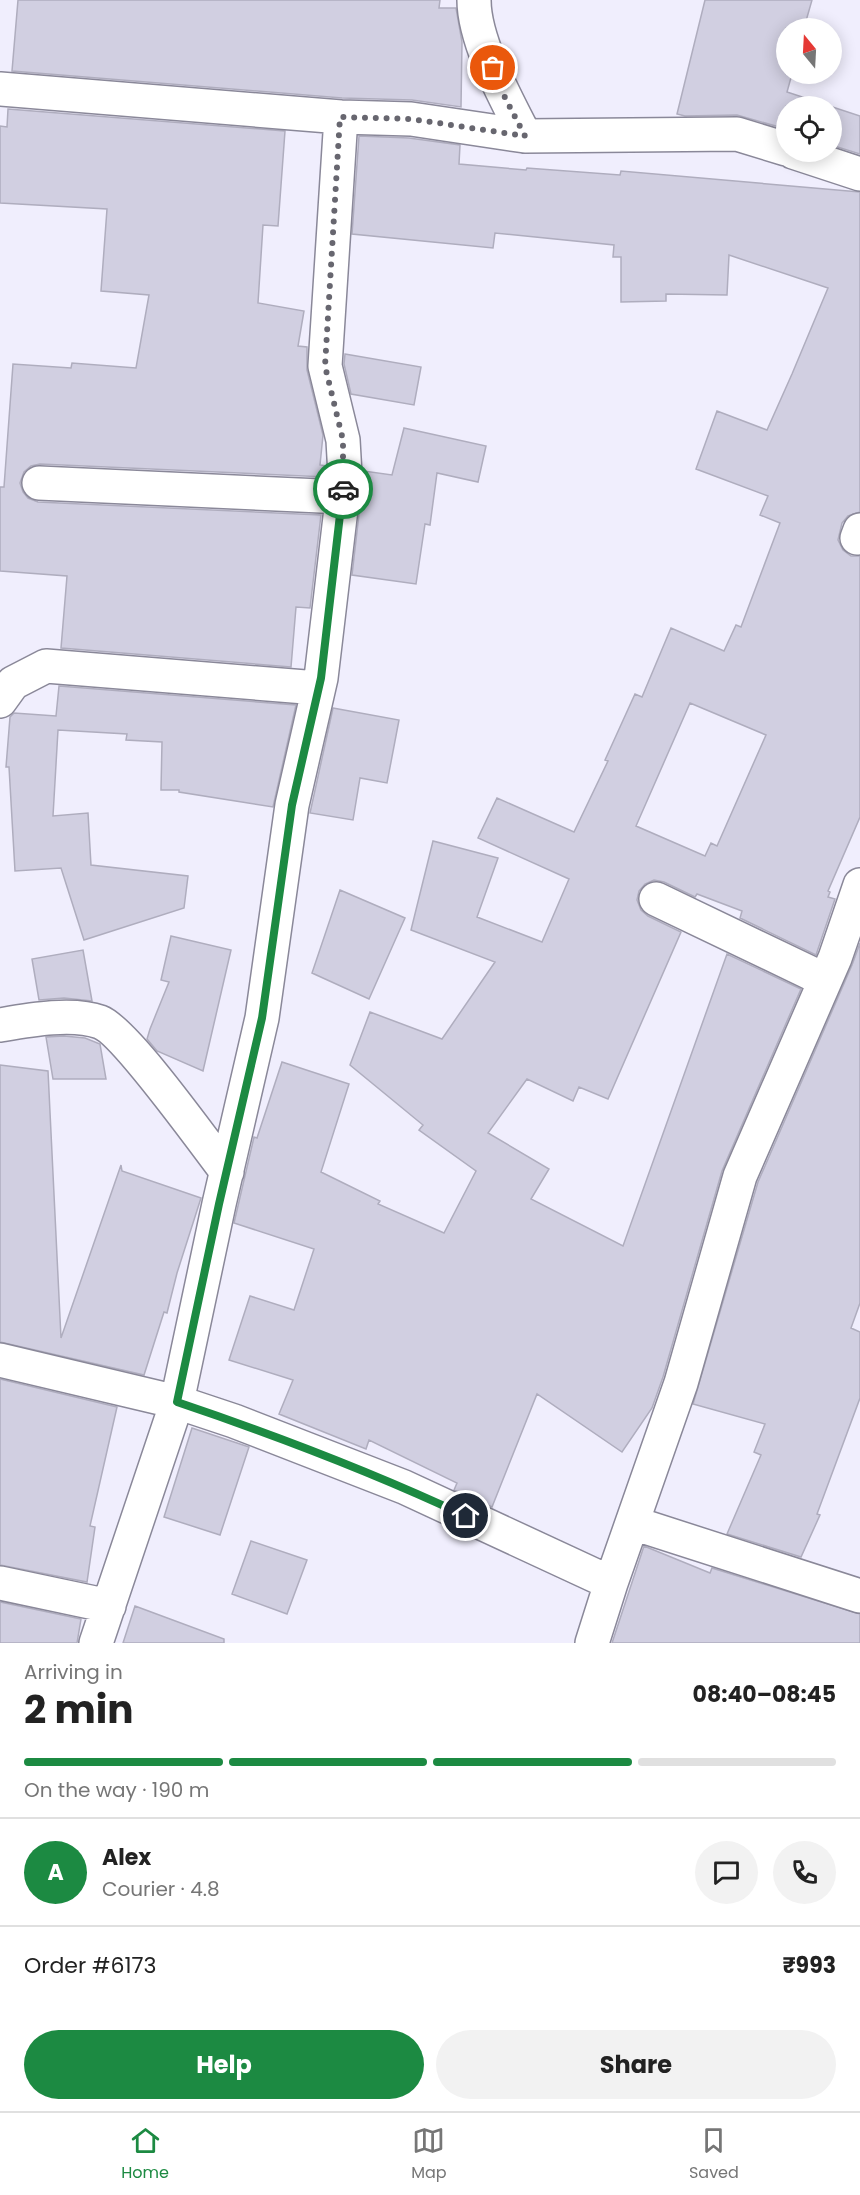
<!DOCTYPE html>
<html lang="en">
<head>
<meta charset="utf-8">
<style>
  :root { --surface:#fff; --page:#f2f2f2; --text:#222; --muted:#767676; --line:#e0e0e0; --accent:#1c8a42 }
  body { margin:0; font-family:Poppins,sans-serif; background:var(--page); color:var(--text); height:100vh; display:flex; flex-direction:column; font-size:22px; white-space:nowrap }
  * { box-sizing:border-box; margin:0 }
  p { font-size:20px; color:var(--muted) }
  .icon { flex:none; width:33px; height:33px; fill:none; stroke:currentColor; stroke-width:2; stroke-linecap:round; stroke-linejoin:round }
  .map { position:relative; height:1643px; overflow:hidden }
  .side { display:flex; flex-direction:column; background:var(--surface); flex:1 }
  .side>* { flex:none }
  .needle { width:39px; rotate:342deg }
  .buttons { position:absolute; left:776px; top:18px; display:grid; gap:12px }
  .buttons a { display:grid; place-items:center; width:66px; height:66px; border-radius:50%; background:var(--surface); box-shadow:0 3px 15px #0003; font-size:30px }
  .pin { position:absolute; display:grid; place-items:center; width:51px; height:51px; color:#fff; margin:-26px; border:3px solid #fff; border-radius:50%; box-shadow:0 2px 6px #0007 }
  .courier { position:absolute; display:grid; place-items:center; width:60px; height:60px; margin:-30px; border:4px solid #1c8a42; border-radius:50%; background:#fff; color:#222; box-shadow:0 2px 8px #0007 }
  .summary em { font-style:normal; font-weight:700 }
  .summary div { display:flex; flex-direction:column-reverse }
  .summary { display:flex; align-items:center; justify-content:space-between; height:102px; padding:0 24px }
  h1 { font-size:39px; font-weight:700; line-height:45px }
  .bar { display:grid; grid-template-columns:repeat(4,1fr); gap:9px 6px; align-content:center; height:72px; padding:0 24px }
  .bar i { height:8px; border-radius:4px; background:var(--line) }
  .bar .active { background:var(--accent) }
  .bar p { grid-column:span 4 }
  .line { display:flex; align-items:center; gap:15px; padding:0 24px; border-top:2px solid var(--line) }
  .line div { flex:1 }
  .round { display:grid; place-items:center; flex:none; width:63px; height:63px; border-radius:32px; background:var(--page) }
  .action { display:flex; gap:12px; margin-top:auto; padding:12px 24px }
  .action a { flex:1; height:69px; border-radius:36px; background:var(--accent); color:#fff; font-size:24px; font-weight:700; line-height:69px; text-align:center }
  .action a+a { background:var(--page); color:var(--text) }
  .menu { display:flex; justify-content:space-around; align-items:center; height:84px; border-top:2px solid var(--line); background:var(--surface); font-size:16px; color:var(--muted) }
  .menu a { display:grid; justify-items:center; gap:3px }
  .menu .active { color:var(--accent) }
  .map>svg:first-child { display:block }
</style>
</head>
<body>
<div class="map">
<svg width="860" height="1643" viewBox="0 0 860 1643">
  <rect width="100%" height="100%" fill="#f0eefd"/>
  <!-- building -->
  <path fill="#d1cfe1" stroke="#afadbe" stroke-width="1.5" fill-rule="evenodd" d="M18 0H440L439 8H456L462 42 461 107 412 100 342 98 12 71Z
    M705 0H812L804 28H786V74H792L787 92 860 116V154L831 145V106H786V129L737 115 685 116 677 114Z
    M8 109 285 131 278 226 263 225 258 303 304 311 298 346 307 347V370L323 435 320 465 326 466V477L40 464 31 466 24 472 20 483 23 492 28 498 38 502 321 515 310 608 296 607 291 667 61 648 67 576 0 571V487H4L13 364 71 368 72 363 136 368 149 295 101 291 107 209 0 203V126L7 127Z
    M359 136 409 138 460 145 459 164 526 170 527 168 620 175 621 171 860 192V512L848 516 842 523 838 540 843 550 851 556H860V817L828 891 830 892 828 897 835 899 816 955 740 918 742 911 697 894 695 897 664 882 654 880 645 884 639 891 637 900 641 910 648 916 681 932 608 1099 579 1087 573 1101 527 1079 488 1133 549 1169 531 1199 623 1246 727 954 801 989 722 1171 663 1377 652 1408 622 1452 537 1394 492 1507 454 1490 457 1483 369 1440 366 1449 279 1414 293 1380 229 1360 250 1296 294 1310 314 1249 234 1223 254 1137 257 1138 282 1062 349 1084 321 1172 380 1201 378 1204 444 1233 476 1171 419 1130 423 1125 350 1065 370 1012 442 1039 495 962 411 930 433 841 498 858 477 917 542 942 569 879 478 838 497 798 574 832 608 761 605 760 635 694 642 697 671 628 724 651 736 625 741 627 780 523 760 515 768 496 696 469 717 411 767 430 792 374 828 288 729 255 727 295 666 294V301L621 302V257H613L614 245 495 233 493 248 352 234ZM690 703 766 735 717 846 711 843 705 856 636 826Z
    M345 354 421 367 414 405 351 394 344 364Z
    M404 428 486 446 478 482 437 473 430 525 425 524 416 584 352 575 364 471 392 475Z
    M59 686 296 705 273 807 179 792V790H161L162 742 126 740 127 734 58 730 53 816 88 813 91 865 188 876 184 908 84 940 61 868 15 871 9 767H6L10 717 14 713 56 716Z
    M333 708 399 720 387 783 360 778 353 820 310 813Z
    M340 890 405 918 369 999 312 973Z
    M171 936 231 950 203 1071 157 1051 147 1039 150 1029 169 982 161 980Z
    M860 943V1303L851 1328 860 1332V1398L817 1514 820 1515 801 1557 727 1534 761 1455 754 1452 765 1424 693 1404 758 1182 852 965Z
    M83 950 92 1001 64 998 39 1000 32 959Z
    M64 1036 85 1038 100 1044 106 1079H53L46 1037Z
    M0 1065 48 1071 61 1338 121 1165 122 1171 201 1198 177 1273 167 1313 164 1312 144 1375 0 1342Z
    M0 1379 117 1407 90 1526 95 1527 87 1582 0 1565Z
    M192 1428 249 1447 220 1535 164 1517Z
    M251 1541 307 1560 287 1614 232 1594Z
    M644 1546 710 1573 712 1568 860 1614V1643H612Z
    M0 1602 81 1619 77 1643H0Z
    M135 1606 224 1639V1643H123Z"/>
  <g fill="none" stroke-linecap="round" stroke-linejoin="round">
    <defs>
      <path id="street" d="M474 0C474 41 506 99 525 136
        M0 89 341 117 411 119 525 136 737 134 786 149
        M793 152 860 174
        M39 483 343 497
        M857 538 860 530
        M0 701 13 683 46 666 318 688
        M656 899 825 980
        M0 1025C29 1020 72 1012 100 1022 125 1031 206 1145 227 1172
        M0 1360 177 1402 234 1421 404 1487 611 1583
        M633 1523 860 1596
        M0 1583 109 1606
        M96 1643 177 1402 219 1204 262 1018 292 805 321 678 345 475 343 440 325 366 341 117
        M592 1643 611 1583 681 1383 740 1176 835 958 860 885"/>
    </defs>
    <!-- street casing -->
    <use href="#street" stroke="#8a8899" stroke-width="36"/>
    <!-- street -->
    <use href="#street" stroke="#fff" stroke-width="33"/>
  </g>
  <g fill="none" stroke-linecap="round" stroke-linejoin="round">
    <!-- done -->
    <path stroke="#67666f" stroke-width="6" stroke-dasharray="0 10.8" d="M343 489V440L325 366 340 117 411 119 525 136 499 86 493 68"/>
    <!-- route -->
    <path stroke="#1c8a42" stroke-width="8" d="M343 489 321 678 292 805 262 1018 219 1204 177 1402C275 1435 372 1472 466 1516"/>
  </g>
</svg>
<div class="buttons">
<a><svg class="needle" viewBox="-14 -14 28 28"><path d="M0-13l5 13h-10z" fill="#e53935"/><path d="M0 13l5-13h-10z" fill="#767676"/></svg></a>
<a><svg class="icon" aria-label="locate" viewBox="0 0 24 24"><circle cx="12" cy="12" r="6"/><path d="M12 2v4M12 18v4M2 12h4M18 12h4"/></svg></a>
</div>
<div class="pin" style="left:493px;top:68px;background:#ea580c"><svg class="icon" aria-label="bag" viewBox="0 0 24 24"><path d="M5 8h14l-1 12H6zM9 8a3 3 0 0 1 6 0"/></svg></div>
<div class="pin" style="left:466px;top:1516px;background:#1f2937"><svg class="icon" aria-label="home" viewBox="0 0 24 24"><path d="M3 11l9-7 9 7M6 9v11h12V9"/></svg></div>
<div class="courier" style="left:343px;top:489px"><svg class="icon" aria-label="car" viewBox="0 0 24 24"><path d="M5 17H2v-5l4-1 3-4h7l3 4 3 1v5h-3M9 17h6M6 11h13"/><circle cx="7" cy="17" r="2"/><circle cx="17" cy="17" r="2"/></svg></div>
</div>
<section class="side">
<div class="summary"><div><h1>2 min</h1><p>Arriving in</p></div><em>08:40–08:45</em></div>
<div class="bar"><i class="active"></i><i class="active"></i><i class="active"></i><i></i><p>On the way · 190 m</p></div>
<div class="line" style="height:108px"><b class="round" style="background:var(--accent);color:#fff">A</b><div><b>Alex</b><p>Courier · 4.8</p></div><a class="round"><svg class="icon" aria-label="chat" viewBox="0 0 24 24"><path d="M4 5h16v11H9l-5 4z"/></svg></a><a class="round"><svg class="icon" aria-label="phone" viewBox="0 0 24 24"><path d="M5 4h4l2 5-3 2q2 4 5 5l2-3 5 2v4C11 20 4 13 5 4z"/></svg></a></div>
<div class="line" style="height:78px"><div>Order #6173</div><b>₹993</b></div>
<div class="action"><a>Help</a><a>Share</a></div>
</section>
<nav class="menu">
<a class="active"><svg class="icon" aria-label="home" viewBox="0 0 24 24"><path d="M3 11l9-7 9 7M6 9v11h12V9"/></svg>Home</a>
<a><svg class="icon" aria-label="map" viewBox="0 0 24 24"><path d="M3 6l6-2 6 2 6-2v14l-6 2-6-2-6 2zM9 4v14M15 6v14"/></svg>Map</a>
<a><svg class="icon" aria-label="saved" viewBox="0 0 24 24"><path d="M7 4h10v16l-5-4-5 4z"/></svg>Saved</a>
</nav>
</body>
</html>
